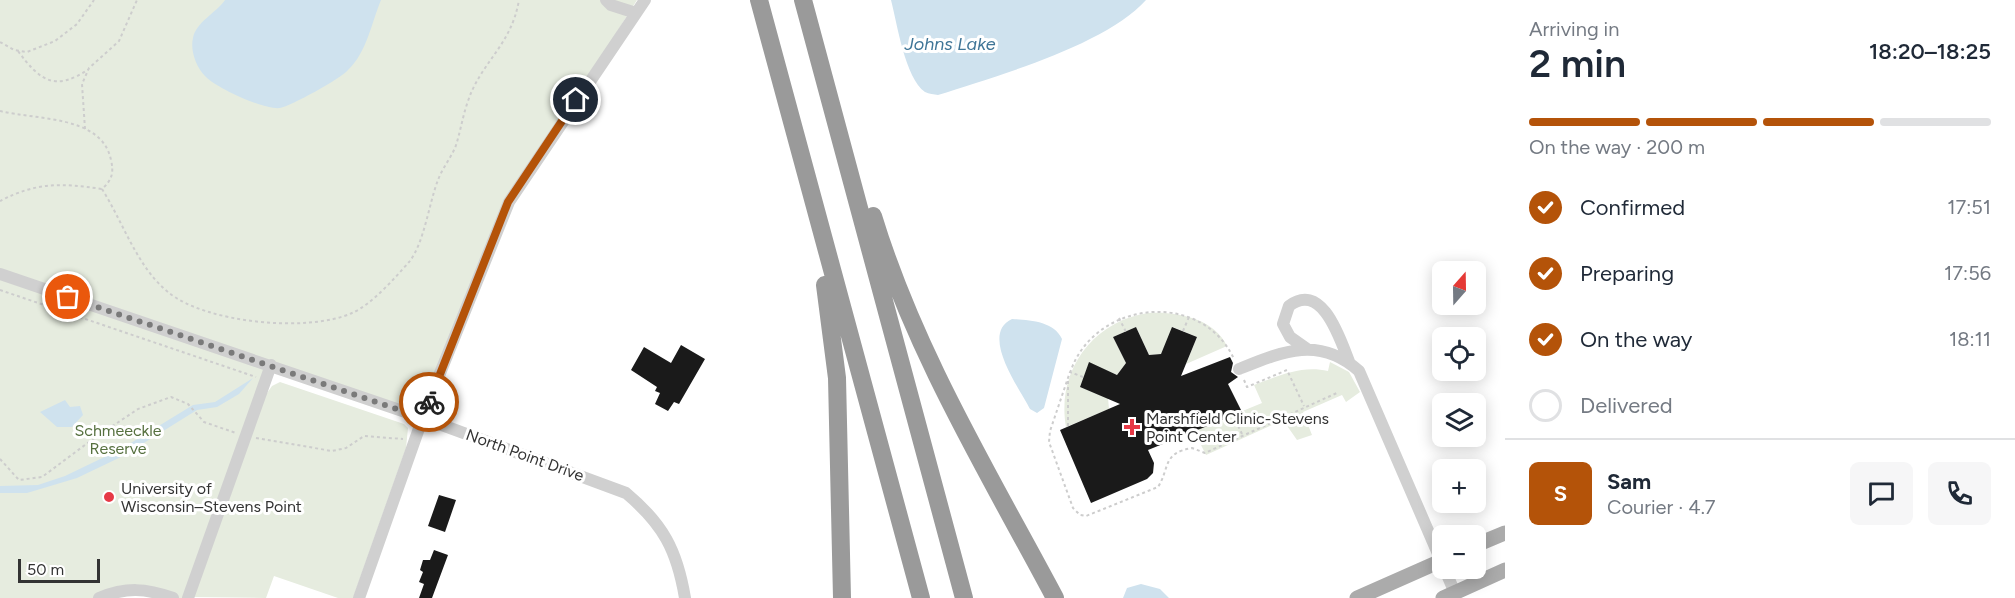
<!DOCTYPE html>
<html lang="en">
<head>
<meta charset="utf-8">
<style>
  :root { --surface:#fff; --page:#f6f6f7; --text:#1f2937; --muted:#747a83; --line:#e0e1e3; --accent:#b45309 }
  body { margin:0; font-family:Figtree,sans-serif; background:var(--page); color:var(--text); height:100vh; display:flex; flex-direction:column; font-size:22px; white-space:nowrap }
  * { box-sizing:border-box; margin:0 }
  p { font-size:20px; color:var(--muted) }
  .icon { flex:none; width:33px; height:33px; fill:none; stroke:currentColor; stroke-width:2; stroke-linecap:round; stroke-linejoin:round }
  .map { position:relative; flex:1; overflow:hidden }
  .details { display:flex; flex-direction:column; background:var(--surface); width:510px }
  .details>* { flex:none }
  .needle { width:39px; rotate:20deg }
  .fabs { position:absolute; left:1432px; top:261px; display:grid; gap:12px }
  .fabs a { display:grid; place-items:center; width:54px; height:54px; border-radius:9px; background:var(--surface); box-shadow:0 3px 15px #0003; font-size:30px }
  .scale { position:absolute; left:18px; bottom:15px; width:82px; box-sizing:border-box; padding-left:6px; border:3px solid #333; border-top:0; font-size:16px; line-height:21px; white-space:nowrap; color:#333; -webkit-text-stroke:4px #fff; paint-order:stroke }
  .pin { position:absolute; display:grid; place-items:center; width:51px; height:51px; color:#fff; margin:-26px; border:3px solid #fff; border-radius:50%; box-shadow:0 2px 6px #0007 }
  .courier { position:absolute; display:grid; place-items:center; width:60px; height:60px; margin:-30px; border:4px solid #b45309; border-radius:50%; background:#fff; color:#222; box-shadow:0 2px 8px #0007 }
  .overview em { font-style:normal; font-weight:600 }
  .overview div { display:flex; flex-direction:column-reverse }
  .overview { display:flex; align-items:center; justify-content:space-between; height:102px; padding:0 24px }
  h1 { font-size:39px; font-weight:600; line-height:45px }
  .bar { display:grid; grid-template-columns:repeat(4,1fr); gap:9px 6px; align-content:center; height:72px; padding:0 24px }
  .bar i { height:8px; border-radius:4px; background:var(--line) }
  .bar .on { background:var(--accent) }
  .bar p { grid-column:span 4 }
  .line { display:flex; align-items:center; gap:15px; padding:0 24px; border-top:2px solid var(--line) }
  .line div { flex:1 }
  .round { display:grid; place-items:center; flex:none; width:63px; height:63px; border-radius:9px; background:var(--page) }
  ol { padding:0 24px; list-style:none }
  li { display:flex; align-items:center; gap:18px; height:66px }
  li p { margin-inline-start:auto }
  li .icon { padding:6px; border-radius:50%; background:var(--accent); color:#fff; stroke-width:4 }
  li:last-child { color:var(--muted) }
  li i { width:33px; height:33px; border:3px solid var(--line); border-radius:50% }
  main { display:flex; flex:1; min-height:0 }
  .map>svg:first-child { display:block }
</style>
</head>
<body>
<main>
<div class="map">
<svg width="1505" height="598" viewBox="0 0 1505 598">
  <rect width="100%" height="100%" fill="#fff"/>
  <!-- green -->
  <path fill="#e6ecdf" d="M0 0H637L509 202 423 418 271 365 188 598H173L154 591 99 598H0Z
    M1148 313C1176 311 1214 318 1227 346L1186 364 1197 337 1173 327 1161 354 1149 355 1136 327 1113 337 1126 363 1117 375 1089 363 1080 387 1108 398 1109 409 1066 427C1056 371 1093 321 1148 313Z
    M1330 362 1349 372 1360 392 1346 402 1342 395 1303 412 1312 435 1297 440 1283 420 1206 455 1194 431 1262 403 1254 385C1279 376 1301 365 1328 371Z
    M280 382 404 424 408 428 406 448 353 598H338L274 576 266 598 192 597 262 400 272 386Z"/>
  <!-- water -->
  <path fill="#cfe2ee" d="M225 0H381C371 24 367 52 348 70 340 79 291 106 280 108 264 110 216 88 205 76 196 67 190 50 193 38 196 22 216 13 225 0Z
    M891 0H1146C1106 45 997 76 938 95 934 94 929 94 925 92 905 78 897 23 891 0Z
    M1012 319C1029 320 1054 321 1062 339L1044 408 1037 413 1030 409C1020 389 979 334 1012 319Z
    M253 378 239 394 217 407 197 410 123 456 77 478 27 493H0V486L38 485 65 476 121 449 193 405 215 402Z
    M65 400 70 407 80 406 83 415 72 427H57L40 412Z
    M1141 584 1160 589 1169 598H1123L1127 588Z"/>
  <!-- building -->
  <path fill="#1a1a1a" d="M1136 327 1149 355 1161 354 1172 327 1197 337 1181 376 1230 357 1233 363 1231 372 1238 377 1228 384 1242 412 1148 450 1154 463 1153 473 1147 479 1091 503 1060 430 1120 404 1080 387 1089 362 1117 375 1126 363 1113 337Z
    M681 345 705 359 679 404 674 402 668 411 655 404 660 393 655 391 657 387 631 370 644 347 671 363Z
    M439 495 456 500 445 532 428 526Z
    M434 550 448 555 432 598H419L424 584 419 582 423 572 420 570 423 560H430Z"/>
  <g fill="none" stroke-linecap="round" stroke-linejoin="round">
    <!-- path -->
    <path stroke="#cdcdcd" stroke-width="2" stroke-dasharray="3 3" stroke-linecap="butt" d="M0 42 14 50 27 52 55 41 77 24 94 0
      M18 51C40 81 55 92 89 69
      M0 111C36 120 102 115 111 160 114 173 112 180 102 189 61 183 37 182 0 201
      M85 129 82 84 89 68 119 41 137 0
      M102 189C123 222 137 267 168 292 205 323 308 333 352 313 371 305 395 278 409 262 424 244 429 203 438 180 442 169 450 159 455 148 460 134 462 119 467 104 480 62 511 47 519 0
      M0 290 256 377
      M1119 318 1126 332
      M1183 331 1189 317
      M1070 373C1093 301 1201 288 1234 359
      M1083 377 1070 372 1050 431 1049 442 1073 508 1080 515 1086 516 1158 487C1170 468 1162 453 1192 448L1205 453 1339 392
      M1244 380 1247 387 1287 370 1304 406
      M1233 415 1242 434
      M1068 426V378
      M256 438 332 451 346 448 364 436 403 439
      M0 459 19 480 42 477 93 439 138 409 171 397 188 404 204 422 236 433"/>
    <!-- minor -->
    <path stroke="#d0d0d0" stroke-width="12" d="M606 0 611 5 636 13
      M0 274 423 418 626 493C663 524 677 550 685 598
      M1307 349 1290 337 1283 324 1289 306C1323 280 1341 342 1350 364
      M1239 369C1281 352 1319 335 1359 371L1455 593
      M99 598C126 587 146 588 173 598
      M188 598 271 365
      M359 598 428 403 509 202 645 0"/>
    <!-- major -->
    <path stroke="#ababab" stroke-width="15" d="M1476 545 1505 533
      M1357 598 1443 560
      M1443 598 1505 570"/>
    <!-- highway -->
    <path stroke="#9a9a9a" stroke-width="18" d="M759 0 921 598
      M803 0 964 598
      M873 216C914 351 989 474 1055 598
      M825 285 837 378 842 598"/>
  </g>
  <g fill="none" stroke-linecap="round" stroke-linejoin="round">
    <!-- done -->
    <path stroke="#7a7a7a" stroke-width="6" stroke-dasharray="0 10.8" d="M68 297 423 418 429 402"/>
    <!-- route -->
    <path stroke="#b45309" stroke-width="8" d="M429 402 508 202 576 100"/>
  </g>
  <!-- markers -->
  <g fill="#e63946" stroke="#fff" stroke-width="2">
    <path d="M1129 418h6v6h6v6h-6v6h-6v-6h-6v-6h6z"/>
    <circle cx="109" cy="497" r="6"/>
  </g>
  <g text-anchor="middle" dominant-baseline="central" stroke-width="6" stroke-linejoin="round" paint-order="stroke">
    <!-- poi labels -->
    <g font-size="16" fill="#333" stroke="#fff" text-anchor="start">
      <text x="1146" y="418">Marshfield Clinic-Stevens<tspan x="1146" dy="18">Point Center</tspan></text>
      <text x="121" y="488">University of<tspan x="121" dy="18">Wisconsin–Stevens Point</tspan></text>
    </g>
    <!-- park labels -->
    <g font-size="16" fill="#56703f" stroke="#fff">
      <text x="118" y="430">Schmeeckle<tspan x="118" dy="18">Reserve</tspan></text>
    </g>
    <!-- street labels -->
    <g font-size="16" fill="#333" stroke="#fff">
      <text transform="translate(525 455) rotate(20)">North Point Drive</text>
    </g>
    <!-- water labels -->
    <g font-size="18" font-style="italic" fill="#3f7597" stroke="#fff">
      <text x="950" y="44">Johns Lake</text>
    </g>
  </g>
</svg>
<div class="fabs">
<a><svg class="needle" viewBox="-14 -14 28 28"><path d="M0-13l5 13h-10z" fill="#e53935"/><path d="M0 13l5-13h-10z" fill="#747a83"/></svg></a>
<a><svg class="icon" aria-label="locate" viewBox="0 0 24 24"><circle cx="12" cy="12" r="6"/><path d="M12 2v4M12 18v4M2 12h4M18 12h4"/></svg></a>
<a><svg class="icon" aria-label="layers" viewBox="0 0 24 24"><path d="M12 4l9 5-9 5-9-5zM3 14l9 5 9-5"/></svg></a>
<a>+</a>
<a>−</a>
</div>
<div class="scale">50 m</div>
<div class="pin" style="left:68px;top:297px;background:#ea580c"><svg class="icon" aria-label="bag" viewBox="0 0 24 24"><path d="M5 8h14l-1 12H6zM9 8a3 3 0 0 1 6 0"/></svg></div>
<div class="pin" style="left:576px;top:100px;background:#1f2937"><svg class="icon" aria-label="home" viewBox="0 0 24 24"><path d="M3 11l9-7 9 7M6 9v11h12V9"/></svg></div>
<div class="courier" style="left:429px;top:402px"><svg class="icon" aria-label="bike" viewBox="0 0 24 24"><circle cx="6" cy="16" r="4"/><circle cx="18" cy="16" r="4"/><path d="M6 16l4-8h5l3 8M10 8l3 8H6M13 5h3"/></svg></div>
</div>
<section class="details">
<div class="overview"><div><h1>2 min</h1><p>Arriving in</p></div><em>18:20–18:25</em></div>
<div class="bar"><i class="on"></i><i class="on"></i><i class="on"></i><i></i><p>On the way · 200 m</p></div>
<ol>
<li><svg class="icon" aria-label="check" viewBox="0 0 24 24"><path d="M5 12l5 5 9-10"/></svg>Confirmed<p>17:51</p></li>
<li><svg class="icon" aria-label="check" viewBox="0 0 24 24"><path d="M5 12l5 5 9-10"/></svg>Preparing<p>17:56</p></li>
<li><svg class="icon" aria-label="check" viewBox="0 0 24 24"><path d="M5 12l5 5 9-10"/></svg>On the way<p>18:11</p></li>
<li><i></i>Delivered</li>
</ol>
<div class="line" style="height:108px"><b class="round" style="background:var(--accent);color:#fff">S</b><div><b>Sam</b><p>Courier · 4.7</p></div><a class="round"><svg class="icon" aria-label="chat" viewBox="0 0 24 24"><path d="M4 5h16v11H9l-5 4z"/></svg></a><a class="round"><svg class="icon" aria-label="phone" viewBox="0 0 24 24"><path d="M5 4h4l2 5-3 2q2 4 5 5l2-3 5 2v4C11 20 4 13 5 4z"/></svg></a></div>
</section>
</main>
</body>
</html>
